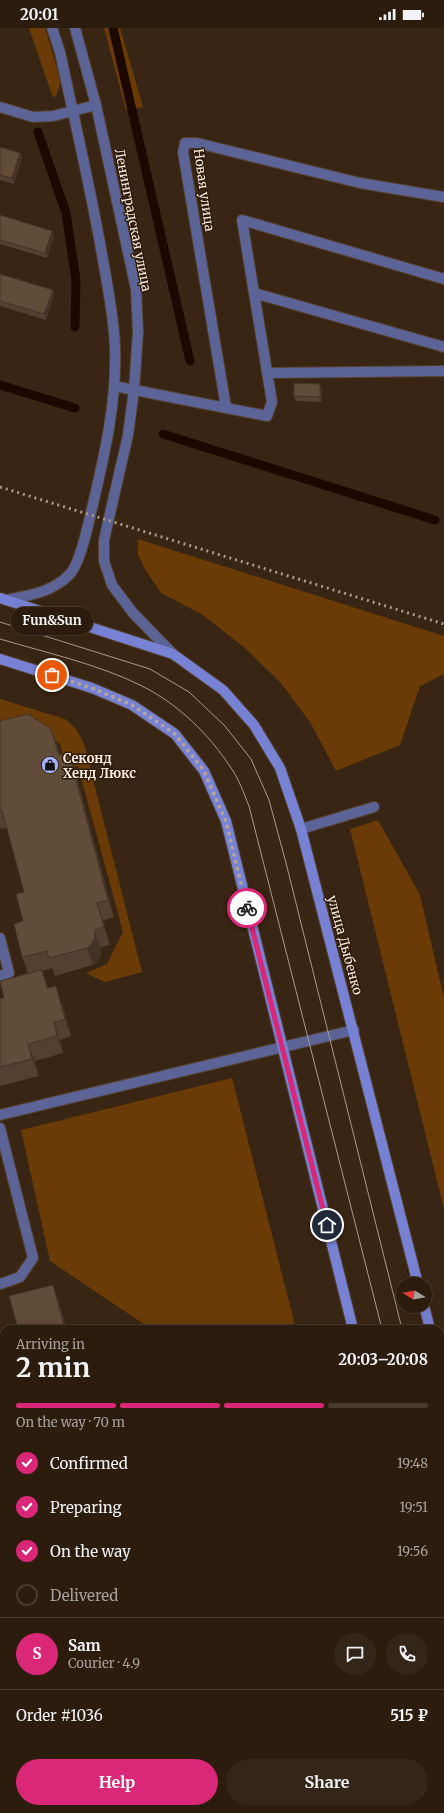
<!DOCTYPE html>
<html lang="en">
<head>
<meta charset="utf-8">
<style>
  :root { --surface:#2b1c0e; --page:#332517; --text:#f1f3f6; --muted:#a6a19e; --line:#473a2e; --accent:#db2777 }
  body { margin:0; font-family:Merriweather,serif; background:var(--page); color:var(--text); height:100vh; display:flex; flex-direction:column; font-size:15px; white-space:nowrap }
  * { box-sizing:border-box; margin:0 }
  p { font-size:13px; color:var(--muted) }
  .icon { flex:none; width:22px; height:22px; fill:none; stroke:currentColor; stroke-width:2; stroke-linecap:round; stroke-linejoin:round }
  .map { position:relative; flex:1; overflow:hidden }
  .drawer { position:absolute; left:0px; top:1297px; width:444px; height:488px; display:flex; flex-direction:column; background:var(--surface); border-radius:12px 12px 0 0; box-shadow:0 4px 16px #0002,0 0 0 1px var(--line) }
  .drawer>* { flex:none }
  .needle { width:26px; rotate:281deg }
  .fabs { position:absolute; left:396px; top:1249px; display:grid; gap:8px }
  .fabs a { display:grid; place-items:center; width:36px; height:36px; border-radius:50%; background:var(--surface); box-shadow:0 4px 16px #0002,0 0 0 1px var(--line); font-size:20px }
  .pin { position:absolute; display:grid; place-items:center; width:34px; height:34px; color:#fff; margin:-17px; border:2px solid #fff; border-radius:50%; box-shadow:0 1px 4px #0007 }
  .courier { position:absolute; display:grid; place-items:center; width:40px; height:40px; margin:-20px; border:3px solid #db2777; border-radius:50%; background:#fff; color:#222; box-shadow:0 1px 5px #0007 }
  .bubble { position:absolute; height:28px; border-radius:14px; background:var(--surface); box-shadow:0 4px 16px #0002,0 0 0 1px var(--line); font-size:13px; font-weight:700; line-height:28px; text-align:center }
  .headline em { font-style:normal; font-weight:700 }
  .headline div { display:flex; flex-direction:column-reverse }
  .headline { display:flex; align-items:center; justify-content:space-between; height:68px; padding:0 16px }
  h1 { font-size:26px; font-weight:700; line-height:30px }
  .bar { display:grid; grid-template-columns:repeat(4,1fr); gap:6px 4px; align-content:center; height:48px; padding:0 16px }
  .bar i { height:5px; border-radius:3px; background:var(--line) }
  .bar .on { background:var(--accent) }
  .bar p { grid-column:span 4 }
  .line { display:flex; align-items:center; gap:10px; padding:0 16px; border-top:1px solid var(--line) }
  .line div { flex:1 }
  .round { display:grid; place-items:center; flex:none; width:42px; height:42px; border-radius:21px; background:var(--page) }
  ol { padding:0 16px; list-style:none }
  li { display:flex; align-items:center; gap:12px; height:44px }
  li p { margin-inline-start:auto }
  li .icon { padding:4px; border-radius:50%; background:var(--accent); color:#fff; stroke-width:4 }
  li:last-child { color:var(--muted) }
  li i { width:22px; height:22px; border:2px solid var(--line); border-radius:50% }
  .cta { display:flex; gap:8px; margin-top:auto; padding:8px 16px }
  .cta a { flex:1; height:46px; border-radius:24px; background:var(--accent); color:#fff; font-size:16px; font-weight:700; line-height:46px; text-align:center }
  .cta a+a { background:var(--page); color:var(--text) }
  .status { display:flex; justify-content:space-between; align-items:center; height:28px; padding:0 20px; background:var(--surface); direction:ltr }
  .status svg { height:11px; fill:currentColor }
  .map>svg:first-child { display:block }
</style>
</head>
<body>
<div class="status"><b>20:01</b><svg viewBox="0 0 49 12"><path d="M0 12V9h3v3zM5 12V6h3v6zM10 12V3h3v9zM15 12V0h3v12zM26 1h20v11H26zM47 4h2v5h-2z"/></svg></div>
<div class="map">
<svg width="444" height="1785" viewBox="0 0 444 1785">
  <rect width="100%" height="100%" fill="#392513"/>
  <!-- green -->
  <path fill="#6a3b06" d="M29 0H45L61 53 57 66 53 70Z
    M104 0H120L143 79 126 82Z
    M138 511 444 608V646L420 658 400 717 336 743 310 694 280 654 246 621 203 587 161 565 145 541 138 527Z
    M0 671 65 691 76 701 84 716 142 944 105 954 86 945 107 936 123 904 78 738 66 741 60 716 33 698 0 707Z
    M378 792 420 867 444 970V1181L350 801Z
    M232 1050 296 1301H151L50 1233 21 1102Z
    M275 1781H370L374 1785H278Z"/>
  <!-- pier -->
  <path fill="#392513" d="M444 1547V1610L440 1611V1548Z"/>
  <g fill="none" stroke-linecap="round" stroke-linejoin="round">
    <!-- stream -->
    <path stroke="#1d0800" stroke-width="9" d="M113 0 190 333
      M38 104 66 185 76 252 75 299
      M0 357 75 380
      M163 406 435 492"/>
    <!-- river -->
    <path stroke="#1d0800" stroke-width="52" d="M263 1781 265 1785"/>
    <defs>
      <path id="service" d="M0 79 33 89 53 88 96 77
        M254 265 444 319
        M267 345 444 343
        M114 358 267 388 272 374 242 192 444 251
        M301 801 374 779
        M0 910 9 945 0 948
        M0 1087 354 1002
        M0 1100 33 1230 20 1249 0 1256
        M0 1497 4 1513
        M71 1781 72 1785"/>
      <path id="pedestrian" d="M226 379 183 124 185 115H197L360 155 444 169"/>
      <path id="tertiary" d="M75 0 96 77 136 261 138 304 134 362 128 407 104 512V533L112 557 133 585 173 626
        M6 572C29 567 51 565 69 547 81 536 89 492 93 476 105 425 117 372 115 319 114 292 109 265 104 238 92 166 75 95 60 24L52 0"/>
      <path id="secondary" d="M0 570 173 626 223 662 254 697 280 740 301 801 418 1256
        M0 631 92 660 132 677 175 706 204 743 226 793 353 1301
        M424 1278 430 1301
        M440 1342 444 1358
        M440 1640 444 1655"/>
    </defs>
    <!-- service casing -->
    <use href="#service" stroke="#544130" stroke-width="12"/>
    <!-- pedestrian casing -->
    <use href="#pedestrian" stroke="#544130" stroke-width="12"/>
    <!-- tertiary casing -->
    <use href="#tertiary" stroke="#544130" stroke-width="12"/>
    <!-- secondary casing -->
    <use href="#secondary" stroke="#544130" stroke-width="12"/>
    <!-- service -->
    <use href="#service" stroke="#5c6396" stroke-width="10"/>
    <!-- pedestrian -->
    <use href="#pedestrian" stroke="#5c6396" stroke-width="10"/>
    <!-- tertiary -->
    <use href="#tertiary" stroke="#5c6396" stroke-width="10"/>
    <!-- secondary -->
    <use href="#secondary" stroke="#7882d4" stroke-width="10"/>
    <!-- tram -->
    <path stroke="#aa998b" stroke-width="1" d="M0 594 150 641 189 664 224 697 251 731 269 772 286 835 402 1301
      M0 611C47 625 98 636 142 658 178 676 209 706 231 740 239 751 244 766 249 778L382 1301
      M440 1451 444 1467
      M440 1529 444 1545"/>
    <!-- rail -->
    <path stroke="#aa998b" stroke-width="3" stroke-dasharray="2 4" stroke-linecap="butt" d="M0 459 444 596"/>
  </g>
  <!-- wall -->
  <path fill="#534031" d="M0 119 20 125 22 130 14 156 0 152Z
    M0 187 54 208 47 230 0 216Z
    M0 246 53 262 54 267 46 292 0 278Z
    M322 361 321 374 295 373 294 368Z
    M0 693 58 718 60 727 69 725 75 742 114 889 103 893 110 917 101 919V927L98 933 93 937 55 948 52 940 42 943 48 960 62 975 71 1008 60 1012 63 1025 35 1033 39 1048 0 1058V971L4 970 28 945 22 929 24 864 7 800 1 801 0 798Z"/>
  <!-- shaded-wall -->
  <path fill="#443428" d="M20 125 22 130 14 156 12 150Z
    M52 203 54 208 47 230 45 225Z
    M53 262 54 267 46 292 44 286Z
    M320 356 322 361 321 374 320 369Z
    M51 701 58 718 65 745 59 727Z
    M69 725 75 742 114 889 108 872Z
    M97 875 103 893 110 917 104 899Z
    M94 902 101 919V927L98 933 93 937 87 920Z
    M42 942 48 959 53 977 47 960Z
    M56 958 62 975 71 1008 65 991Z
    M54 994 60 1012 63 1025 57 1008Z
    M28 1016 35 1033 39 1048 32 1031Z
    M53 1257 59 1274 67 1301H65Z
    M192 1781H193L195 1785H193Z"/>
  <!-- building -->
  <path fill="#614b39" stroke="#443428" d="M0 119 20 125 12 150 0 147Z
    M0 187 52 203 45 225 0 212Z
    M0 246 53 262 44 286 0 273Z
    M294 355 320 356V369L294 368Z
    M28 686 51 701 59 727 69 725 108 872 97 875 104 899 94 902 95 909 92 916 87 920 49 930 47 923 22 929 14 896 23 893 16 866 24 864 2 782 0 783V693Z
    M42 942 47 960 56 958 65 991 54 994 57 1008 28 1016 32 1031 0 1039V971L4 970 0 953Z
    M53 1257 65 1301H18L9 1268Z
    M145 1781H192L193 1785H146Z"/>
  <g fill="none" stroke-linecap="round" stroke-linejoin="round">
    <!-- done -->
    <path stroke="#b5a598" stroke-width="4" stroke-dasharray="0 7.2" d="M52 647 92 660 132 677 175 706 204 743 226 794 247 880"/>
    <!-- route -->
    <path stroke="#db2777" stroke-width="5" d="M247 880 327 1197"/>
  </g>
  <!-- icons -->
  <defs>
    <symbol id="shop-disc" viewBox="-11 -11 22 22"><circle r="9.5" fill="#a6b1fc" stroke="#2e1b0a"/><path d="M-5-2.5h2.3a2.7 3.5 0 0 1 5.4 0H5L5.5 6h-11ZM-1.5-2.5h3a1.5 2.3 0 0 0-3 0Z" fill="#111"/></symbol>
  </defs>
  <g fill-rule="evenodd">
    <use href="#shop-disc" x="40" y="727" width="20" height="20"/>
  </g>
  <g text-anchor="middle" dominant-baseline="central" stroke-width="3" stroke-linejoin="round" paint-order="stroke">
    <!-- street labels -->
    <g font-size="13" fill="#f8eadf" stroke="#2e1b0a">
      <text transform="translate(204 162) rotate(82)">Новая улица</text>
      <text transform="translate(133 192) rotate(79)">Ленинградская улица</text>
      <text transform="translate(345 917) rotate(75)">улица Дыбенко</text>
    </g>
    <!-- poi labels -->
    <g font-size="13" font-weight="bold" fill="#f8eadf" stroke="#2e1b0a" text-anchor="start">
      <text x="63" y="730">Секонд<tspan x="63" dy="15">Хенд Люкс</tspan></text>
    </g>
  </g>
</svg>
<div class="fabs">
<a><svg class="needle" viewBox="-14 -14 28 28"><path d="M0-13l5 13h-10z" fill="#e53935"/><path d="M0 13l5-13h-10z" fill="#a6a19e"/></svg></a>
</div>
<div class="pin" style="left:52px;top:647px;background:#ea580c"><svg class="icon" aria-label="bag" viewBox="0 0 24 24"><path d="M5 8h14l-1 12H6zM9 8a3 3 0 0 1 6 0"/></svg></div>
<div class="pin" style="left:327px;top:1197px;background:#1f2937"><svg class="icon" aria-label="home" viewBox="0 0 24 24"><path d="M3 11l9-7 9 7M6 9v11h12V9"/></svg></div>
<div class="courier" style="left:247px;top:880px"><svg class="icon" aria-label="bike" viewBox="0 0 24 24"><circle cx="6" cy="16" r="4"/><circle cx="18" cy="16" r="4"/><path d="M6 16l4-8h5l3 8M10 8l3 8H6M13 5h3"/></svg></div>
<div class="bubble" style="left:11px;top:579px;width:82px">Fun&amp;Sun</div>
<section class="drawer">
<div class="headline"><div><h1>2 min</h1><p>Arriving in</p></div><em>20:03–20:08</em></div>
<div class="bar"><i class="on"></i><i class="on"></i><i class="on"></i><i></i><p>On the way · 70 m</p></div>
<ol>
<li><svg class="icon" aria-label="check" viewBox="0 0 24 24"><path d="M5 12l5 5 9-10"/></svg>Confirmed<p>19:48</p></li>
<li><svg class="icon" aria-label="check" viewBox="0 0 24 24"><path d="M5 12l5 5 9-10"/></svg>Preparing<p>19:51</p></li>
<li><svg class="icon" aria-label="check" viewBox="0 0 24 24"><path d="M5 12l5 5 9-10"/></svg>On the way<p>19:56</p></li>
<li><i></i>Delivered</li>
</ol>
<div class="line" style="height:72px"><b class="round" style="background:var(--accent);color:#fff">S</b><div><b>Sam</b><p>Courier · 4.9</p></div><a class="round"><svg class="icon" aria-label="chat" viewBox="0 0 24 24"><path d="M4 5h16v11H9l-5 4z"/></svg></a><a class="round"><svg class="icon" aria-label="phone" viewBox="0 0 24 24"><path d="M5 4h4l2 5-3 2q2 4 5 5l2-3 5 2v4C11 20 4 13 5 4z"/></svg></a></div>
<div class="line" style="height:52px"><div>Order #1036</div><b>515 ₽</b></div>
<div class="cta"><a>Help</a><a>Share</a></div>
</section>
</div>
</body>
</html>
